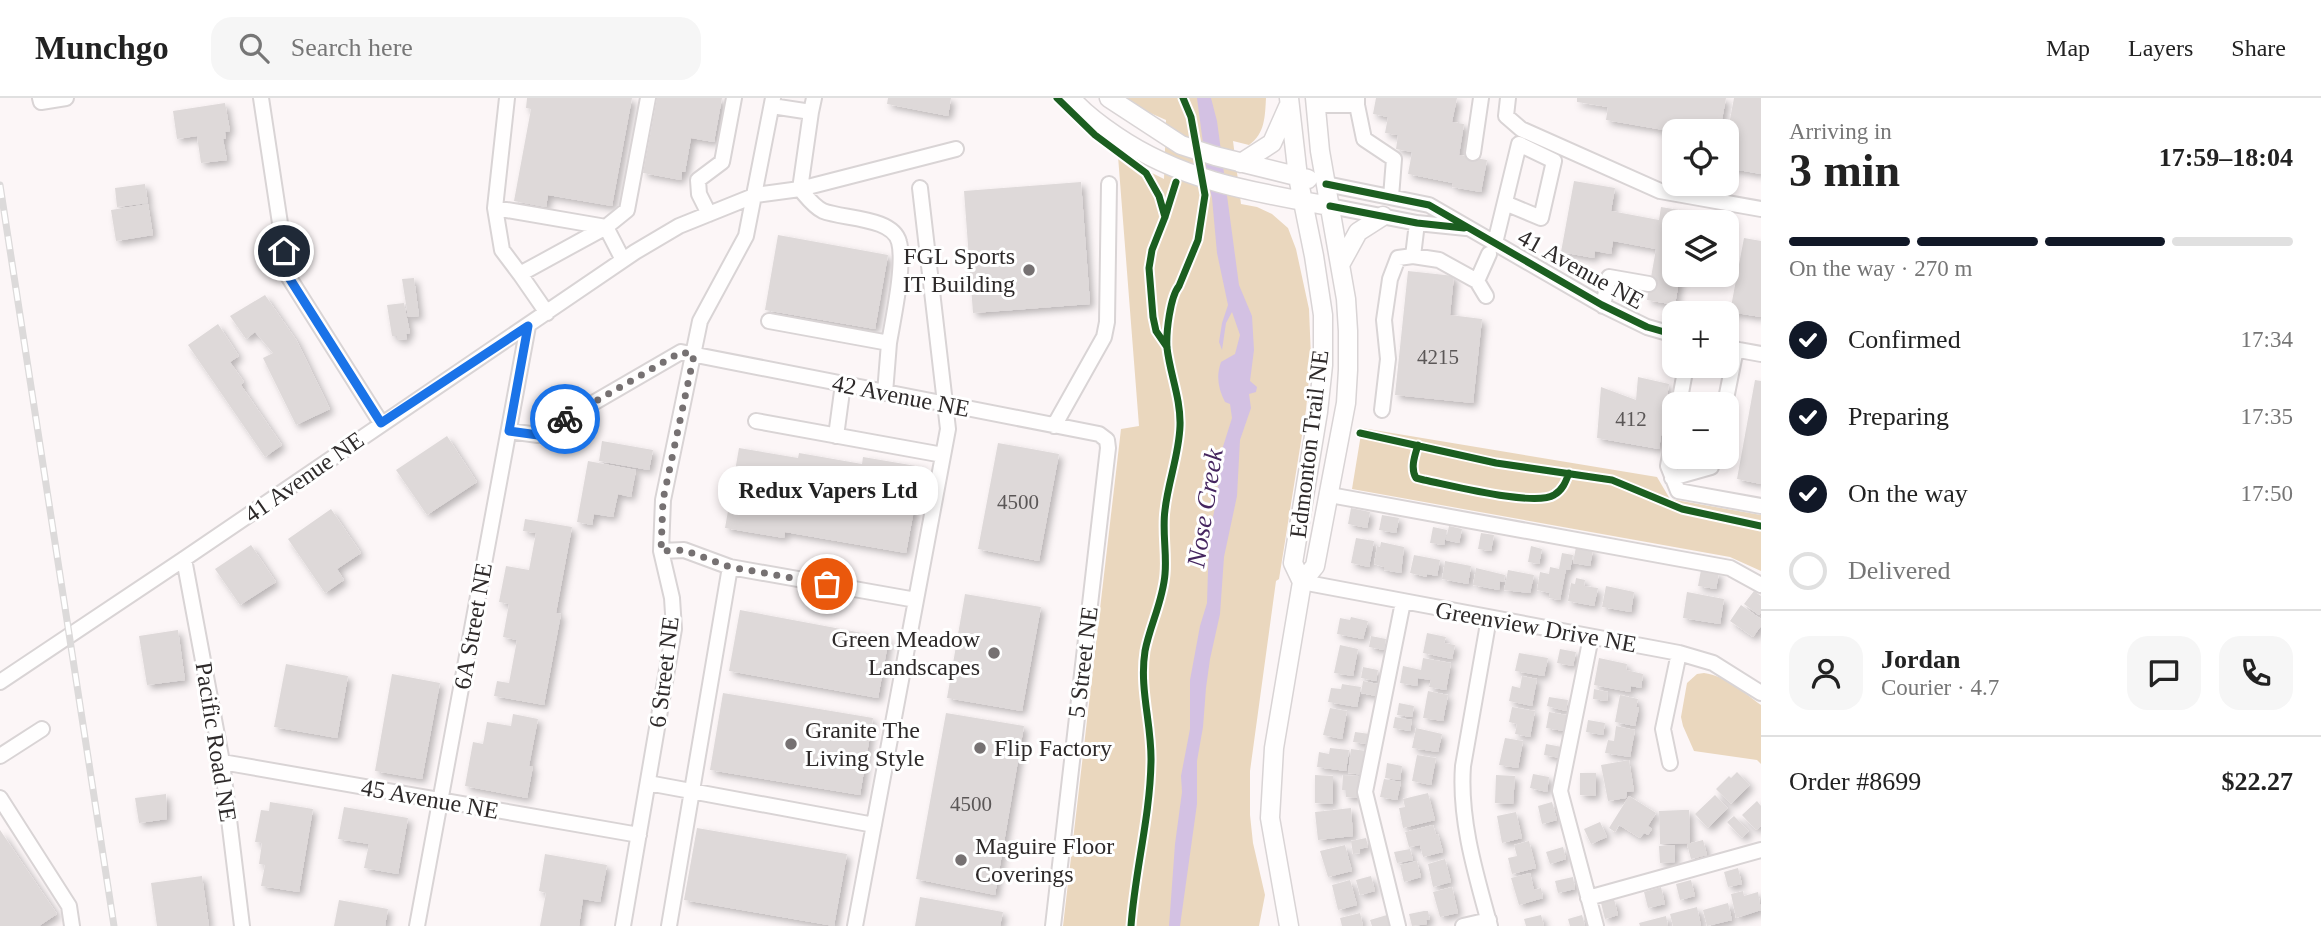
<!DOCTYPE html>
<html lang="en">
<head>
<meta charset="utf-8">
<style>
  :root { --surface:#fff; --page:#f6f6f6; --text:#222; --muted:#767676; --line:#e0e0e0; --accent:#111827 }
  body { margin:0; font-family:Georgia,serif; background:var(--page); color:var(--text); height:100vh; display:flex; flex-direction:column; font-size:26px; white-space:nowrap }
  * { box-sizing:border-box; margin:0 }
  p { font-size:23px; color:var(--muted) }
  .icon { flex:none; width:38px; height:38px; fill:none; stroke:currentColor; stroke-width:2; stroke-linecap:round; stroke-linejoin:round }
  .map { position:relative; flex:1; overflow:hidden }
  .panel { display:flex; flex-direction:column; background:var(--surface); width:560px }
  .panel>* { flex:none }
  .tools { position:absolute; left:1662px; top:21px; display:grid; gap:14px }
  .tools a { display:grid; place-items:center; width:77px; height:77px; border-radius:14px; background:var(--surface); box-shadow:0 4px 10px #0003; font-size:35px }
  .pin { position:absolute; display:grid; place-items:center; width:60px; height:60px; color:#fff; margin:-30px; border:4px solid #fff; border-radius:50%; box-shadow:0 2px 7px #0007 }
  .courier { position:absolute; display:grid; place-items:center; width:70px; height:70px; margin:-35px; border:5px solid #1a73e8; border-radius:50%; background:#fff; color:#222; box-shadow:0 2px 9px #0007 }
  .bubble { position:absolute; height:49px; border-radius:21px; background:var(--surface); box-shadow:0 4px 10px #0003; font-size:23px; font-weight:800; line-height:49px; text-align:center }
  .head em { font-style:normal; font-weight:800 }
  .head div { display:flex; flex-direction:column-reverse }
  .head { display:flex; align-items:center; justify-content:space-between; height:119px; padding:0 28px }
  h1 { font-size:46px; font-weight:800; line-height:52px }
  .bar { display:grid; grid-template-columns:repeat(4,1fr); gap:10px 7px; align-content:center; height:84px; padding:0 28px }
  .bar i { height:9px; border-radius:5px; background:var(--line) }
  .bar .active { background:var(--accent) }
  .bar p { grid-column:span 4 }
  .line { display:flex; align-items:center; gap:18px; padding:0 28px; border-top:2px solid var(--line) }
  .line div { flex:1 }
  .round { display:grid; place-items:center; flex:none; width:74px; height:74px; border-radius:21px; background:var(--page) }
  ol { padding:0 28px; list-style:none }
  li { display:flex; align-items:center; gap:21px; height:77px }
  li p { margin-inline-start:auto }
  li .icon { padding:7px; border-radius:50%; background:var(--accent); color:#fff; stroke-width:4 }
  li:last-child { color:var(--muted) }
  li i { width:38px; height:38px; border:4px solid var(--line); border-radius:50% }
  header { display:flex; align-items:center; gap:42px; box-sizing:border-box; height:98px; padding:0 35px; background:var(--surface); border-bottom:2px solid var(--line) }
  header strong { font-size:33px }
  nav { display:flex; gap:38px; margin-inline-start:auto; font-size:24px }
  .search { width:490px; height:63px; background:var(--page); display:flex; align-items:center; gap:18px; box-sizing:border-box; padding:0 24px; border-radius:21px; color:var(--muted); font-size:26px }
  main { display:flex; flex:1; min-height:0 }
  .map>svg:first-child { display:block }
</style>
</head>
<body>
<header>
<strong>Munchgo</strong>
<div class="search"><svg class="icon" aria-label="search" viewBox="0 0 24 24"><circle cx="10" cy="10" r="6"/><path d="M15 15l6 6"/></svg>Search here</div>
<nav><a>Map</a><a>Layers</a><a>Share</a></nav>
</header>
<main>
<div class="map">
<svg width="1761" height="828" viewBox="0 0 1761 828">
  <defs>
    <filter id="shadow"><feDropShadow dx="4" dy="4" stdDeviation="3.5" flood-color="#0004"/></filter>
  </defs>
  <rect width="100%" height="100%" fill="#fcf6f7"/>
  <!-- green -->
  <path fill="#ead7be" d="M1127 0H1266C1265 18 1265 36 1249 47L1233 43 1241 106 1257 109 1272 116 1288 130 1296 151 1309 211 1311 260 1306 312 1279 481 1276 483 1250 673V717L1253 745 1265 797 1259 828H1063L1121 331 1139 328 1118 58 1164 81 1166 22 1139 10Z
    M1362 330 1657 379 1670 401 1761 417V473L1730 459 1352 391Z
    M1704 575C1726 578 1744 595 1761 607V666L1757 662 1694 653 1683 628 1681 619 1687 585 1697 576Z"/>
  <!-- water -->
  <path fill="#d3c1e3" d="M1197 0H1211L1217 23 1239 187 1252 218 1254 252 1250 283 1257 289 1256 294 1249 296 1251 310 1240 342 1237 398 1224 459 1220 516 1210 561 1206 590 1203 629 1197 663V706L1180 828H1169L1175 746 1182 694 1181 678 1190 631V582L1200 528 1207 505 1209 439 1217 399 1220 358 1232 320 1230 306 1225 304C1218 290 1216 278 1221 264L1235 256 1240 237 1232 214 1226 225 1222 252 1219 244 1222 225 1228 207 1217 155 1212 100 1208 83Z"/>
  <!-- building -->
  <path fill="#ded9d9" filter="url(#shadow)" d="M527 0H632L612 108 548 97 546 109 514 103 531 11 526 10Z
    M657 0H722L714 44 691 40 685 74H682L681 82 643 75Z
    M888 0H951L948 18 887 6Z
    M1376 0H1457L1452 24 1464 26 1459 57 1487 62 1481 94 1452 89 1453 85 1408 76 1412 54 1396 51 1398 37 1385 35 1388 19 1373 16Z
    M1577 0H1726L1720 33 1675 34 1606 22 1608 9 1577 4Z
    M1734 0H1761V76L1727 70V37Z
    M225 5 230 33 225 34 226 41H223L227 62 201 65 197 38 177 41 173 13Z
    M1574 83 1615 90 1611 113 1659 122 1661 109 1691 114 1690 124H1675V177H1680L1675 207 1647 202 1656 151 1613 143 1611 156 1595 153 1594 160 1561 154Z
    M1081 84 1090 206 973 215 964 93Z
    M145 86 148 105 117 109 115 90Z
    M148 106 153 137 116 143 111 112Z
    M778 137 888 157 875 231 765 212Z
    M1744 140 1761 143V219L1730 214Z
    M1408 173 1454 178 1450 217 1482 221 1473 305 1395 297Z
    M414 180 419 218 408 219 402 181Z
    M265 197 297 243 330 311 296 327 263 260 273 255 255 234 246 241 230 218Z
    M404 205 410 235 406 236 407 241 397 242V238H392L387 207Z
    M218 226 239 258 230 264 244 284 241 287 282 347 265 359 188 247Z
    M1638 279 1669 286 1659 351 1597 340 1601 289 1636 302Z
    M1755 282 1761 283V386L1737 381Z
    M447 338 477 384 427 417 396 372Z
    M602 343 653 352 649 372 599 363Z
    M998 345 1059 356 1039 463 978 451Z
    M739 350 798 360 799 355 862 366 863 359 922 369 906 455 785 434 784 440 725 430Z
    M588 363 636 372 631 399 618 396 613 419 594 416 592 427 577 424Z
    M1351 410 1370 414 1367 430 1348 426Z
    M331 411 361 455 337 471 344 482 325 495 288 441Z
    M1382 417 1399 420 1396 435 1379 432Z
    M525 421 572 429 556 515 561 516 544 607 494 598 497 583 509 585 517 542 503 539 509 506 499 504 506 468 529 472 536 435 523 433Z
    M1449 428 1462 431 1459 445 1446 442Z
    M1433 429 1447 432 1444 447 1430 445Z
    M1481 435 1494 437 1491 453 1478 451Z
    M1356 440 1374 443 1369 469 1351 465Z
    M1381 444 1404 449 1401 475 1384 472V469L1374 466 1377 448 1380 449Z
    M251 447 276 484 240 507 215 471Z
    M1531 448 1542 451 1539 466 1528 464Z
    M1576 449 1593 452 1590 468 1573 465Z
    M1562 455 1573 457 1570 472 1566 471 1560 502 1549 500 1550 495 1537 492 1540 474 1549 476 1550 469 1559 471Z
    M1414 457 1440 462 1437 478 1427 476V479L1410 475Z
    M1445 463 1471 468 1468 486 1442 481Z
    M1476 470 1505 477 1504 484 1500 483 1499 492 1473 487Z
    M1508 472 1534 477 1530 495 1504 492Z
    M1701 472 1719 475 1716 491 1698 488Z
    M1576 480 1585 482 1584 488 1598 490 1594 508 1568 503 1571 485 1575 486Z
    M1606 488 1634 494 1631 514 1602 509Z
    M1754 493 1761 498V514L1759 517 1744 506Z
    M1687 494 1724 501 1720 526 1683 520Z
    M965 496 1041 509 1022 613 947 600Z
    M1741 507 1761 521V528L1753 539 1730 523Z
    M740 512 889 540 878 600 729 573Z
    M1351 519 1368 523 1363 541 1337 536 1340 520 1350 522Z
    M178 532 185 582 147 587 139 538Z
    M1427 535 1446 539 1444 545 1455 547 1452 561 1423 555Z
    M1371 538 1386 541 1384 552 1369 549Z
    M1340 547 1358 551 1353 578 1334 575Z
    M1560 551 1576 554 1573 568 1557 565Z
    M1519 555 1548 560 1544 578 1515 573Z
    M1423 560 1451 565 1446 592 1429 589 1431 582 1418 580 1417 588 1400 585 1403 568 1421 572Z
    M1599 560 1627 566 1626 572 1643 576 1641 590 1631 588 1630 594 1594 587Z
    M286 566 348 578 337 640 274 629Z
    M1363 569 1378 572 1376 583 1361 580Z
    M392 576 440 585 422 681 375 673Z
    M1522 578 1537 581 1532 608 1509 603 1512 588 1520 590Z
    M1363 583 1378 586 1376 598 1361 595Z
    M1342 586 1361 589 1357 609 1328 604 1331 590 1341 591Z
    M1594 591 1608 594 1607 603 1593 601Z
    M1428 593 1448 597 1443 623 1423 620Z
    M723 595 873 620 860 697 710 672Z
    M1620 597 1638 601 1636 609 1639 610 1635 628 1615 624Z
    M1549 599 1568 602 1566 613 1547 608Z
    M1399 605 1414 608 1412 619 1397 617Z
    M1512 609 1535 613 1530 639 1515 636 1517 626 1509 624Z
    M1330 610 1347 613 1342 641 1323 637Z
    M1549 614 1567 617 1564 633 1546 630Z
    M946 615 1024 628 995 797 916 781Z
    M513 616 538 621 529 668H533L527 700 465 688 473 644 483 646 487 624 511 628Z
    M1395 619 1412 622 1410 633 1393 630Z
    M1588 622 1605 625 1603 637 1586 634Z
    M1616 628 1635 632 1630 659 1605 655 1608 642 1614 643Z
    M1416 630 1442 636 1438 654 1412 650Z
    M1355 634 1370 636 1368 646 1353 644Z
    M1505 640 1523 643 1518 670 1499 667Z
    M1546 646 1562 649 1560 660 1544 657Z
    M1330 650 1349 652 1346 673 1317 669 1319 654 1329 656Z
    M1351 651 1367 653 1364 677 1348 675Z
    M1417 657 1436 660 1431 687 1412 683Z
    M1629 662 1634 693 1627 694 1626 700 1608 703 1601 667Z
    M1387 665 1402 668 1400 682 1385 680Z
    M1737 674 1750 687 1731 706 1716 691 1729 678 1731 680Z
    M1580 675H1596V698L1580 697Z
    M1533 676 1549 679 1547 694 1530 690Z
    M1315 677 1333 678V706L1315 705Z
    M1343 677 1359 678 1357 700 1346 699V692H1342Z
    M1496 677 1515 678 1513 706 1495 705Z
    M1384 681 1401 684 1397 702 1380 699Z
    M1428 695 1435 722 1403 730 1399 710 1405 709 1403 701Z
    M166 696 167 721 139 725 135 700Z
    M1715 697 1728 710 1708 730 1695 716Z
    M1629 698 1656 715 1648 728 1652 731 1648 737 1644 735 1640 740 1619 727 1615 734 1609 730Z
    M1757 703 1761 708V728L1756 732 1742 717Z
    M270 704 313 711 299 794 261 788 265 767 259 766 262 745 255 744 261 712 269 713Z
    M1552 704 1557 722 1542 726 1538 708Z
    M344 709 408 720 398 776 364 770 369 746 338 741Z
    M1351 710 1353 738 1318 742 1315 714Z
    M1683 712H1689L1690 745 1660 746 1659 713Z
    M1516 714 1522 740 1502 745 1497 718Z
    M1734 718 1749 733 1742 740 1727 724Z
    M1600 724 1607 739 1591 746 1584 731Z
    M1433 727 1436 737 1438 736 1443 754 1423 759 1420 747 1409 749 1405 734Z
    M697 730 847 756 834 828 684 802Z
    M0 732 57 816 39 828H0Z
    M1366 740 1368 749 1359 751 1360 755 1353 756 1351 743Z
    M1703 742 1707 757 1691 761 1687 746Z
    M1529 743 1536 770 1512 776 1508 760 1517 758 1514 747Z
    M1345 747 1352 773 1328 779 1320 753Z
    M1675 747V764L1660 765 1659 748Z
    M1563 749 1566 761 1550 766 1546 754Z
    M1410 751 1413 762 1397 765 1394 754Z
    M545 756 607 767 600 804 583 801 579 828H540L546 795 539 793Z
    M1445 761 1451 784 1433 789 1428 766Z
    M1417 763 1421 779 1404 784 1400 767Z
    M1738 770 1742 786 1728 789 1724 774Z
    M1530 775 1534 792 1541 790 1543 800 1519 807 1511 780Z
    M202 778 209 828H157L151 785Z
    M1371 778 1375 793 1360 797 1356 782Z
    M1573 779 1575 791 1558 795 1555 783Z
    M1350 782 1357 807 1338 812 1332 787Z
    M1691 782 1695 798 1680 802 1676 786Z
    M1452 789 1458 815 1440 819 1433 794Z
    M1661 789 1665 806 1648 810 1644 794Z
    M1743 793 1744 798 1758 794 1761 812 1736 820 1731 796Z
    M920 799 1003 814 1000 828H915Z
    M1614 801 1618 817 1605 821 1601 805Z
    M339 802 388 811 385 828H334Z
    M1728 805 1732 822 1707 828 1703 812Z
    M1697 809 1701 828H1673L1670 816Z
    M1424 813H1428L1430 822H1426L1427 826 1412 828 1409 816Z
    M1360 815 1363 828H1342L1340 820Z
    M1387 817 1389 828H1372L1370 822Z
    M1541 817 1544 828H1526L1524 821Z
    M1582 817 1585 828H1570L1568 821Z
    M1666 818 1668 828H1640L1639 825Z"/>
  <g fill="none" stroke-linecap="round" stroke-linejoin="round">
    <defs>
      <path id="minor" d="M40 0 41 4 66 0
        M261 0 288 178 381 325
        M1357 0V7L1364 41 1394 61 1391 99
        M1508 0 1506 18 1521 31 1660 93 1761 111
        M1316 7H1357
        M811 14 814 0
        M1473 55 1481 0
        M1326 86 1429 107 1602 207 1647 229 1675 237
        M1330 108 1417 125 1466 130
        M495 110 507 0
        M709 116 699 96 698 82 722 64 734 0
        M1495 145 1519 46 1554 63 1541 120 1505 105
        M1413 158 1417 125
        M520 176 502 152 495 110 606 129 627 112 648 0
        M1477 183 1489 156
        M1603 208 1609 179 1649 186
        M547 215 520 176 606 129 623 162
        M769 223 889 245 885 295
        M889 245C893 221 905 166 899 144 893 119 843 121 823 113 813 108 807 99 800 91L956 51
        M1728 250 1761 256
        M1679 306 1686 268
        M1725 306 1736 251
        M1382 312 1388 261 1384 222 1390 181 1398 160 1413 158 1439 162 1477 183 1486 198
        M756 323 943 357
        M1054 328 1104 239 1107 224 1109 86
        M1675 330 1668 368 1678 393 1761 408
        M509 333 538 337 681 254 1099 336 1107 342 1108 350 1053 828
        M836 338 843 286
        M1672 380 1711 369 1713 359
        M1330 397 1730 470 1761 487
        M661 453 684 452 730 469 916 502 855 828
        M184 461 222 664 242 828
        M1302 484 1679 555 1713 565 1761 595
        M916 502 948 331 920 90
        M1489 520 1463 668C1459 722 1476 777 1490 828
        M1591 539 1560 693 1596 828
        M0 584 184 461 635 154 679 128 756 97 800 91 811 14 772 8
        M0 658 42 631
        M222 664 639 737
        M1670 665 1663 631 1679 555
        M648 685 874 727
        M0 700 69 808 72 828
        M1588 800 1761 752
        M417 828 528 228
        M623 828 674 531 672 500 661 453 663 402 700 223 746 138 773 0
        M669 828 730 469
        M1398 828 1365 694 1403 504
        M1463 828 1489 822"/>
      <path id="major" d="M1071 0C1083 15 1100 27 1116 38 1182 83 1253 94 1330 108
        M1109 0 1181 47 1215 58 1308 81
        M1289 0 1298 79 1314 158 1323 217V267L1318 314 1293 465 1302 484
        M1241 65 1272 45 1288 9
        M1341 165 1358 134 1383 118
        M1289 828 1270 720 1274 650 1302 484 1315 468 1346 305 1348 272V233L1346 201 1320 53 1315 0"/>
    </defs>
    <!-- minor casing -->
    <use href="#minor" stroke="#d9d4d5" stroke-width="18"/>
    <!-- major casing -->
    <use href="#major" stroke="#d9d4d5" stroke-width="21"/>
    <!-- minor -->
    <use href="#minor" stroke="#fffefe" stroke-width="14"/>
    <!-- major -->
    <use href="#major" stroke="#fffefe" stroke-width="18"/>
    <defs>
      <path id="rail" d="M0 87 114 828"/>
    </defs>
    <!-- rail casing -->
    <use href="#rail" stroke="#dcdada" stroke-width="7"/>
    <!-- rail -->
    <use href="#rail" stroke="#fff" stroke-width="4.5" stroke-dasharray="13" stroke-linecap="butt"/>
    <defs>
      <path id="cycleway" d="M1057 0 1095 37 1146 75 1159 98 1165 119
        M1326 86 1429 107 1602 207 1647 229 1675 237
        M1330 108 1417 125 1464 130
        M1167 249 1156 233 1153 219 1149 170 1152 152 1165 119 1176 84
        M1360 335 1496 365 1612 382 1682 411 1761 428
        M1418 347C1415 357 1410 370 1416 380L1424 382C1450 387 1535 409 1554 397 1563 392 1566 383 1569 375
        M1131 828C1135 773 1150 719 1151 664 1152 627 1139 591 1145 553 1150 527 1163 503 1165 476 1167 455 1162 433 1165 412 1168 384 1179 357 1180 328 1181 301 1170 276 1167 250 1166 235 1170 199 1179 188L1198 142 1205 97 1191 19 1183 0"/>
    </defs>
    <!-- cycleway casing -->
    <use href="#cycleway" stroke="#fff" stroke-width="11"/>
    <!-- cycleway -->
    <use href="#cycleway" stroke="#1b5e20" stroke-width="7"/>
  </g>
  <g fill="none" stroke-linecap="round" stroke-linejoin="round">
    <!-- done -->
    <path stroke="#767172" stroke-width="7" stroke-dasharray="0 12.6" d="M565 321 681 254 694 257 663 402 661 453 684 452 730 469 827 486"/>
    <!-- route -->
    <path stroke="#1a73e8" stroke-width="9" d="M284 153 288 178 381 325 528 228 509 333 538 337 565 321"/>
  </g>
  <!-- markers -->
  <g fill="#767172" stroke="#fff" stroke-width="2.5">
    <circle cx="1029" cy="172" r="7"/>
    <circle cx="994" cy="555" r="7"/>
    <circle cx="791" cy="646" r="7"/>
    <circle cx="980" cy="650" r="7"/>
    <circle cx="961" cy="762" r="7"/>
  </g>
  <g text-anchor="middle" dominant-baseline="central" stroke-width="6" stroke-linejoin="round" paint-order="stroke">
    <!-- number labels -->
    <g font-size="21" fill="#5a5656">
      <text x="1438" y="259">4215</text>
      <text x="1631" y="321">412</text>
      <text x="1018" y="404">4500</text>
      <text x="971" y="706">4500</text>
    </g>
    <!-- poi labels -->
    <g font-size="24" fill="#2e2a2a" stroke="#fff" text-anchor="start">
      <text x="1015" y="158" text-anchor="end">FGL Sports<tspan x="1015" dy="28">IT Building</tspan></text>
      <text x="980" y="541" text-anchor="end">Green Meadow<tspan x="980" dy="28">Landscapes</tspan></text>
      <text x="805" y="632">Granite The<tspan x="805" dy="28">Living Style</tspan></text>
      <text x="994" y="650">Flip Factory</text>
      <text x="975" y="748">Maguire Floor<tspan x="975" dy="28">Coverings</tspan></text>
    </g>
    <!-- street labels -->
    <g font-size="24" fill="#2e2a2a" stroke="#fff">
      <text transform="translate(1581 171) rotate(29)">41 Avenue NE</text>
      <text transform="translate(901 298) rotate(11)">42 Avenue NE</text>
      <text transform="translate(1309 346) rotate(-83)">Edmonton Trail NE</text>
      <text transform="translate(304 379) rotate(-35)">41 Avenue NE</text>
      <text transform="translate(473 528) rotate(-80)">6A Street NE</text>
      <text transform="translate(1536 529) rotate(10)">Greenview Drive NE</text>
      <text transform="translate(1083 564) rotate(-83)">5 Street NE</text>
      <text transform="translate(664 574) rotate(-83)">6 Street NE</text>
      <text transform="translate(216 644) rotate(81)">Pacific Road NE</text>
      <text transform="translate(430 701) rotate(10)">45 Avenue NE</text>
    </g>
    <!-- water labels -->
    <g font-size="26" font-style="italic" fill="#45255f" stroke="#fff">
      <text transform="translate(1205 410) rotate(-81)">Nose Creek</text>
    </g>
  </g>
</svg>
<div class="tools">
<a><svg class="icon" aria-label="locate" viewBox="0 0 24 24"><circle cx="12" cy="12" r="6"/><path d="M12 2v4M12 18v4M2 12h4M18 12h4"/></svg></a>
<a><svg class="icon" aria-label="layers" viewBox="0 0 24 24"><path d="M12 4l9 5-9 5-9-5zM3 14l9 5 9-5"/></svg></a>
<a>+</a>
<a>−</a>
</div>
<div class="pin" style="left:827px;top:486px;background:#ea580c"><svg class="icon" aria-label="bag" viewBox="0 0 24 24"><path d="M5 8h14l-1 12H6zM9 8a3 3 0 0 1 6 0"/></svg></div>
<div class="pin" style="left:284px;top:153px;background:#1f2937"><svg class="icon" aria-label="home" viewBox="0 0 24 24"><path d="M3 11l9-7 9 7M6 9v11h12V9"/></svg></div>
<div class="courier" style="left:565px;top:321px"><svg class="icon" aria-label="bike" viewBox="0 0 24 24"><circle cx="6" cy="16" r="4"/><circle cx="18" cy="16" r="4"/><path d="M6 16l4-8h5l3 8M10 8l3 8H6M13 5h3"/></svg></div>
<div class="bubble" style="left:718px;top:368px;width:220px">Redux Vapers Ltd</div>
</div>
<section class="panel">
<div class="head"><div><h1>3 min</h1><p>Arriving in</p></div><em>17:59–18:04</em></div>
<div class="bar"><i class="active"></i><i class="active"></i><i class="active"></i><i></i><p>On the way · 270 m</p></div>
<ol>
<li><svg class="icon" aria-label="check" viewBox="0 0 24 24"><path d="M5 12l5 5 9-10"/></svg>Confirmed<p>17:34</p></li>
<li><svg class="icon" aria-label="check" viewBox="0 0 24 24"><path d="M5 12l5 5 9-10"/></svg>Preparing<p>17:35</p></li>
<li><svg class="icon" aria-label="check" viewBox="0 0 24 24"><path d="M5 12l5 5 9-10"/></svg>On the way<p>17:50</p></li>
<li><i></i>Delivered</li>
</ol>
<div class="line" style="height:126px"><a class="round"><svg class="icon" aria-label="person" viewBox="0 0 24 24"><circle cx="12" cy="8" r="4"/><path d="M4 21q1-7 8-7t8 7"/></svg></a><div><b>Jordan</b><p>Courier · 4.7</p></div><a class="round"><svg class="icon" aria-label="chat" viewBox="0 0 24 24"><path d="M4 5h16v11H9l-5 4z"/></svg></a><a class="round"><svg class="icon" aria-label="phone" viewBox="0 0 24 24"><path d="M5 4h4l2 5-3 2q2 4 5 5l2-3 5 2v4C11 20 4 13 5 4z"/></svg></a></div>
<div class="line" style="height:91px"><div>Order #8699</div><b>$22.27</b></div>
</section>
</main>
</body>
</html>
